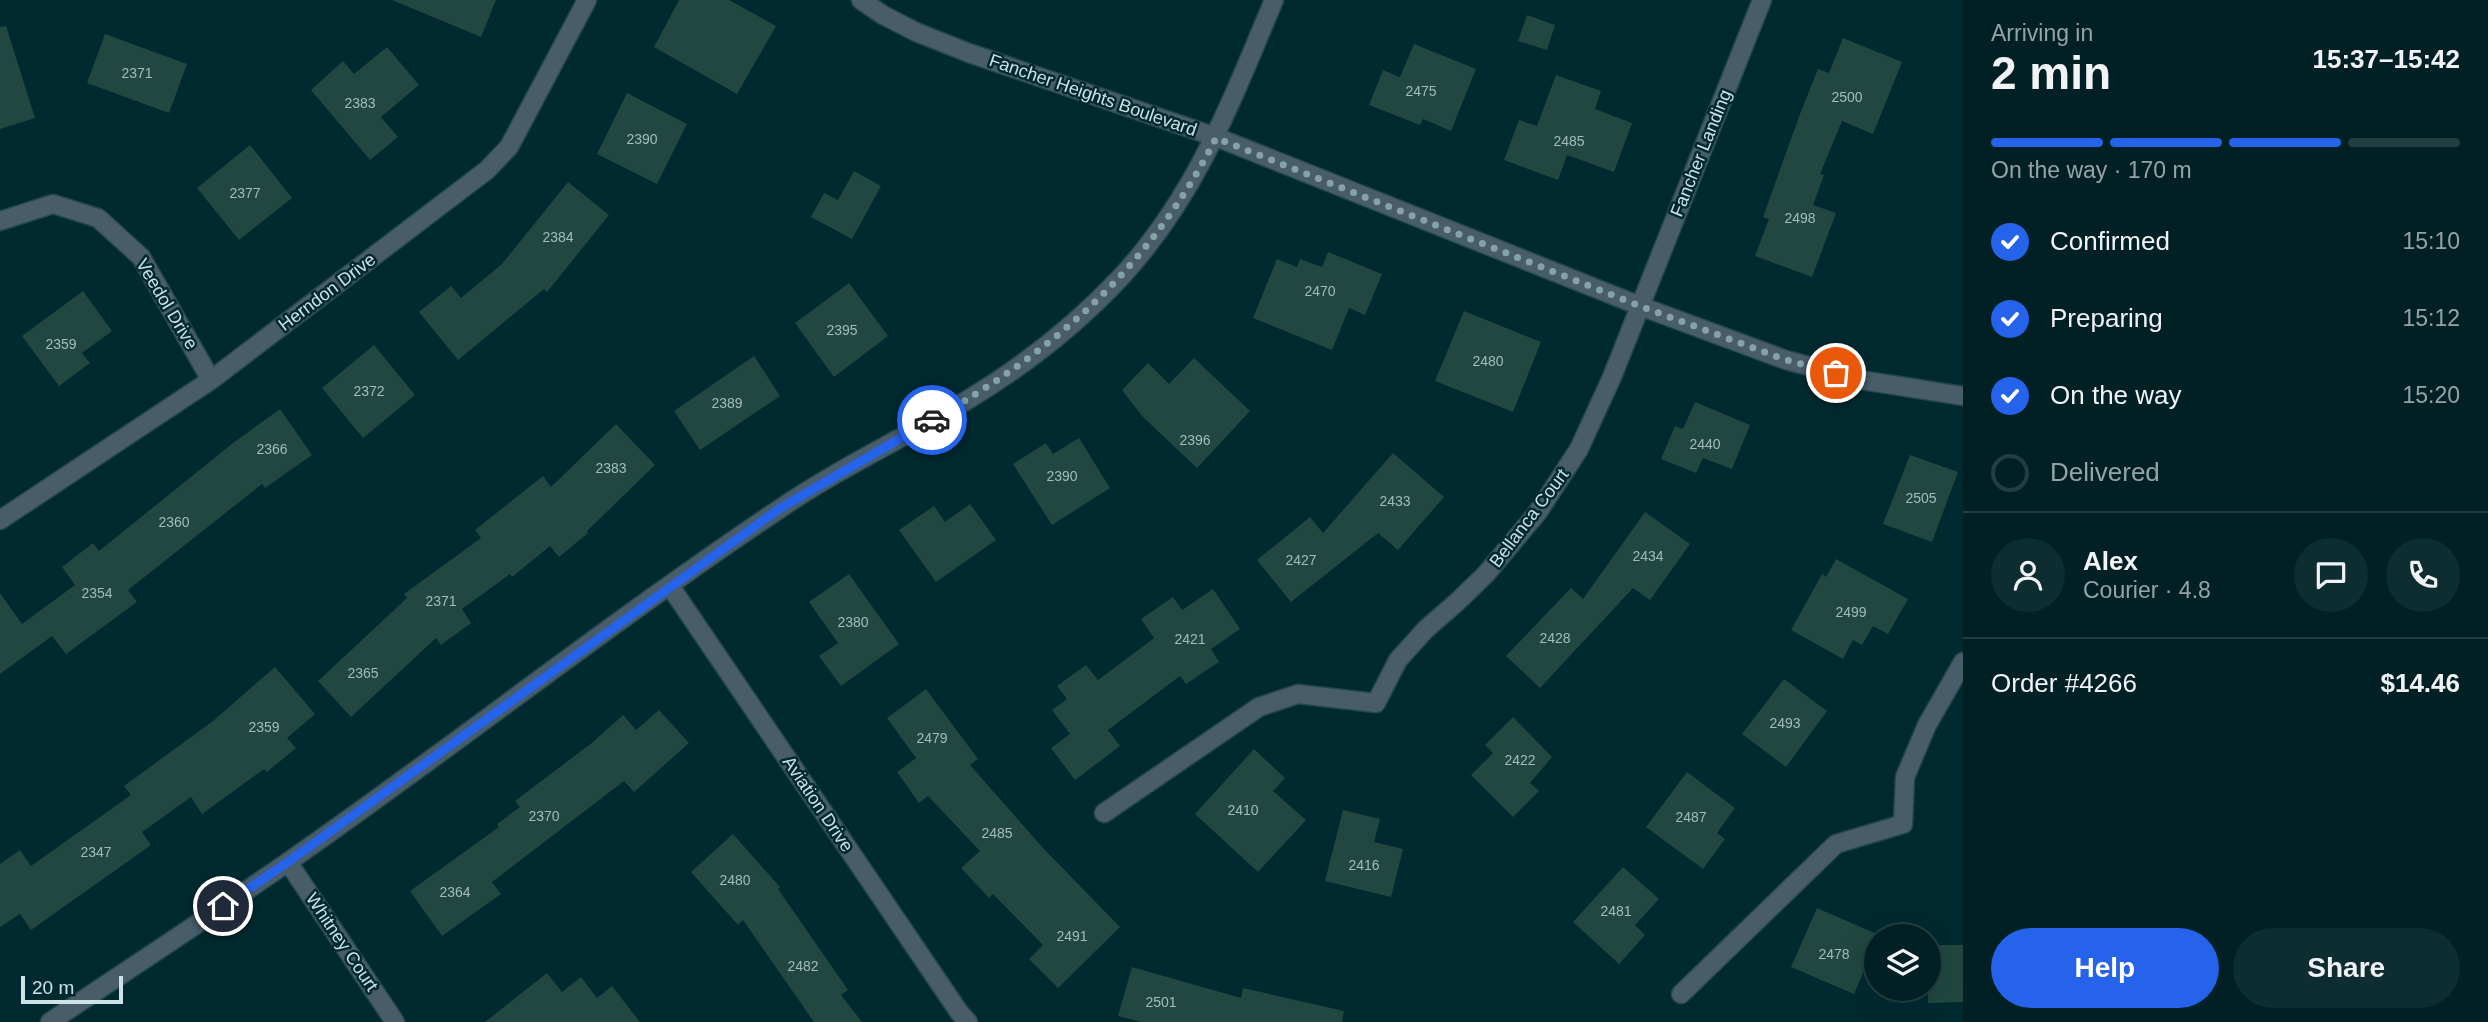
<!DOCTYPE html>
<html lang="en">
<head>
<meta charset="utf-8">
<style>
  :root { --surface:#002024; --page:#0e2d31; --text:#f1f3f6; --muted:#95a3a6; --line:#223e41; --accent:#2563eb }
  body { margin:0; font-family:Arial,sans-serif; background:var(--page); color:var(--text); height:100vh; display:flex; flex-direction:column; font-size:26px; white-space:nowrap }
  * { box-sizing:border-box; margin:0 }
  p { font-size:23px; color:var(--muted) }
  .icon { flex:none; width:38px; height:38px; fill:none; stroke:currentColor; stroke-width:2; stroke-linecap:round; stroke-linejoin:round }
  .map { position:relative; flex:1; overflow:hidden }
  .sheet { display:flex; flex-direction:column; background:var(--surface); width:525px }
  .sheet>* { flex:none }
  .controls { position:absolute; left:1864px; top:924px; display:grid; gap:14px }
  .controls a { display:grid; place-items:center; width:77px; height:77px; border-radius:50%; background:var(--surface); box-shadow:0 7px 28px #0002,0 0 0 2px var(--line); font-size:35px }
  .scale { position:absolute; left:21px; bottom:18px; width:102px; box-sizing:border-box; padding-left:7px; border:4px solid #cde2e6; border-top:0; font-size:19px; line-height:24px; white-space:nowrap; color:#cde2e6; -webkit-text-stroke:5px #002a30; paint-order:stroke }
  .pin { position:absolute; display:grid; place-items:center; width:60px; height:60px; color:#fff; margin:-30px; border:4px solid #fff; border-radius:50%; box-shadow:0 2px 7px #0007 }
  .courier { position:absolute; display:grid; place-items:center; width:70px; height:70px; margin:-35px; border:5px solid #2563eb; border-radius:50%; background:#fff; color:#222; box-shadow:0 2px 9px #0007 }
  .head em { font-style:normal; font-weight:700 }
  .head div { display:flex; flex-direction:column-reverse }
  .head { display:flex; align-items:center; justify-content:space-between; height:119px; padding:0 28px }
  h1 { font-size:46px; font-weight:700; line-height:52px }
  .bar { display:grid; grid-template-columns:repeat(4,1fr); gap:10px 7px; align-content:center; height:84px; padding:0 28px }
  .bar i { height:9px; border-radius:5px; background:var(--line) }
  .bar .current { background:var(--accent) }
  .bar p { grid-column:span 4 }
  .line { display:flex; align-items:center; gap:18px; padding:0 28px; border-top:2px solid var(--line) }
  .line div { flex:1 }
  .round { display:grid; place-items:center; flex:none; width:74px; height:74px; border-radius:37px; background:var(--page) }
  ol { padding:0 28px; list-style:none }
  li { display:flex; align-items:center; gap:21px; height:77px }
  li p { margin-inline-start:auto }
  li .icon { padding:7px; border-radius:50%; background:var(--accent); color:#fff; stroke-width:4 }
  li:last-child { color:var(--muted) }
  li i { width:38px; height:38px; border:4px solid var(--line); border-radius:50% }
  .action { display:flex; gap:14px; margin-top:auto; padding:14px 28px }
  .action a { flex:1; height:80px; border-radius:42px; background:var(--accent); color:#fff; font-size:28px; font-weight:700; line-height:80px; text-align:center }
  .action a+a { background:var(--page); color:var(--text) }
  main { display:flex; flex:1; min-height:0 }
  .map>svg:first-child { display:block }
</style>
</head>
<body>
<main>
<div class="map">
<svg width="1963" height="1022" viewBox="0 0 1963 1022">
  <rect width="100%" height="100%" fill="#002a30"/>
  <!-- building -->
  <path fill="#214740" d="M392 0H496L481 37Z
    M679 0H729L776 26 737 94 654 47Z
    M1527 15 1555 25 1547 50 1518 41Z
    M6 26 35 118 0 129V27Z
    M105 34 187 64 169 113 87 83Z
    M1843 38 1902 62 1873 134 1842 121 1820 174 1824 175 1813 205 1836 213 1812 277 1755 256 1769 219 1763 217 1800 114 1818 69 1829 73Z
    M1414 44 1476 69 1451 131 1423 119 1420 125 1369 105 1383 70 1400 77Z
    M387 47 419 85 381 117 398 137 370 160 311 90 343 61 354 74Z
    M1556 75 1601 91 1595 109 1632 123 1614 172 1567 155 1558 180 1504 160 1519 120 1537 126Z
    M627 93 687 124 657 184 597 154Z
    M250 145 292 198 239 240 197 188Z
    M854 171 881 186 852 239 811 217 824 193 838 200Z
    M568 182 609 215 547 292 544 289 458 360 419 312 451 286 461 298 502 264Z
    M1328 252 1382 274 1365 315 1349 308 1332 350 1253 318 1277 259 1297 267 1300 259 1322 267Z
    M849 283 888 336 834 377 795 323Z
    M83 291 112 331 82 353 90 363 59 386 22 336Z
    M1464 311 1541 342 1513 412 1435 381Z
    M374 345 415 395 363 438 322 388Z
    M754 356 780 396 700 450 674 411Z
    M1194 358 1250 411 1197 468 1142 416 1122 390 1148 363 1169 384Z
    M1695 402 1750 425 1732 469 1703 458 1696 473 1661 459 1675 426 1683 429Z
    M280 409 312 455 265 488 262 484 128 590 137 602 66 654 52 636 0 674V593L22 624 75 585 62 567 93 543 99 551 233 443Z
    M616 424 655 465 587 531 588 533 559 557 550 546 512 577 510 574 462 609 471 623 441 645 436 638 351 717 318 681 407 598 404 594 481 538 475 530 543 476 551 487Z
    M1079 438 1110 488 1052 525 1013 464 1046 443 1053 454Z
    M1393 453 1444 497 1398 550 1378 533 1291 602 1257 560 1310 517 1323 533Z
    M1910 455 1958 472 1932 542 1883 524Z
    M970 504 996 540 936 582 899 530 934 506 945 522Z
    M1645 512 1690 544 1650 600 1633 588 1540 688 1506 656 1571 588 1583 599Z
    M1836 559 1908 599 1888 634 1873 626 1862 645 1853 640 1843 659 1791 630 1822 574 1826 577Z
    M849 574 899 644 841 686 819 656 838 643 809 602Z
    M1213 589 1240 629 1211 649 1219 662 1186 684 1180 676 1108 730 1120 746 1075 780 1051 748 1070 734 1052 710 1067 699 1057 686 1086 665 1098 680 1154 638 1141 619 1173 597 1182 610Z
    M275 667 315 714 287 738 296 748 267 772 264 769 202 814 191 797 142 832 151 845 31 930 20 914 0 927V864L20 850 31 866 131 795 124 786 213 721Z
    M1784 679 1827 711 1786 767 1742 734Z
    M926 689 978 759 970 765 1043 848 1120 927 1058 988 1029 959 1043 945 993 894 989 898 961 868 980 851 928 796 919 803 897 772 916 758 887 718Z
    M659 710 689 743 634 792 624 781 492 882 501 894 442 936 410 891 499 827 497 824 520 807 515 801 593 742 623 715 636 730Z
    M1513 717 1552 757 1530 783 1539 791 1513 817 1471 775 1493 753 1485 745Z
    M1254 749 1285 778 1273 791 1306 820 1258 872 1195 814Z
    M1687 772 1735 808 1717 833 1725 839 1703 869 1646 827Z
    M1343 810 1380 819 1374 842 1403 849 1391 897 1325 881Z
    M733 834 780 887 778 889 848 990 841 995 862 1022H814L743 920 738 925 691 872Z
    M1623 867 1659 899 1635 925 1645 935 1619 964 1573 922Z
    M1817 908 1879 935 1876 936V942L1854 994 1791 967Z
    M1928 945H1963V1002L1928 1003Z
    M1132 967 1241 998 1243 988 1344 1011 1342 1022H1141L1118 1016Z
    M547 973 562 992 581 977 597 998 612 986 640 1022H485Z"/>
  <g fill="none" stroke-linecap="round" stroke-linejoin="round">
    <defs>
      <path id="minor" d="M861 0 883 15 916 32 969 53 1216 137 1640 306 1786 360 1861 380 1963 396
        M0 221 53 204 98 218 141 257 211 380
        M0 520 211 380 487 170 509 147 587 0
        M670 586 959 1012 968 1022
        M1104 813 1259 707 1298 694 1376 703 1398 660 1426 629 1457 602 1486 574 1538 512 1579 449 1612 377 1762 0
        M288 862 395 1022
        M1681 994 1836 844 1903 824 1905 777 1927 725 1963 662
        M50 1022C129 969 209 917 288 862 453 747 611 622 778 510 839 468 906 437 969 399 1025 365 1076 325 1121 277 1196 196 1232 100 1274 0"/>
    </defs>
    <!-- minor casing -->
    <use href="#minor" stroke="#21474d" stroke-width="21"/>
    <!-- minor -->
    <use href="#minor" stroke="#485c6a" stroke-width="18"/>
  </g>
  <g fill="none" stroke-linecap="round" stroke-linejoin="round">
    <!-- done -->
    <path stroke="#85a2a6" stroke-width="7" stroke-dasharray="0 12.6" d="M932 420C1056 350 1150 267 1216 138L1640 306 1786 360 1836 373"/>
    <!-- route -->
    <path stroke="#2563eb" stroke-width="9" d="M223 906 288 862 779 509 932 420"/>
  </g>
  <g text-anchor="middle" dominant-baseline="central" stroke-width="5" stroke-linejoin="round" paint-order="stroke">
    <!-- number labels -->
    <g font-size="14" fill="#a2bbbc">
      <text x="137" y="73">2371</text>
      <text x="1421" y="91">2475</text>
      <text x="1847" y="97">2500</text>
      <text x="360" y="103">2383</text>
      <text x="642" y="139">2390</text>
      <text x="1569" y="141">2485</text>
      <text x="245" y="193">2377</text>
      <text x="1800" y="218">2498</text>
      <text x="558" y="237">2384</text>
      <text x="1320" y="291">2470</text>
      <text x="842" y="330">2395</text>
      <text x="61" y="344">2359</text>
      <text x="1488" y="361">2480</text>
      <text x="369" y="391">2372</text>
      <text x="727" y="403">2389</text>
      <text x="1195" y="440">2396</text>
      <text x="1705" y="444">2440</text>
      <text x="272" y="449">2366</text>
      <text x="611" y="468">2383</text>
      <text x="1062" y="476">2390</text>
      <text x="1921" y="498">2505</text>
      <text x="1395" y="501">2433</text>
      <text x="174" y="522">2360</text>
      <text x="1648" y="556">2434</text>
      <text x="1301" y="560">2427</text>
      <text x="97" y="593">2354</text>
      <text x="441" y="601">2371</text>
      <text x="1851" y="612">2499</text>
      <text x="853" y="622">2380</text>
      <text x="1555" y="638">2428</text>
      <text x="1190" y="639">2421</text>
      <text x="363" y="673">2365</text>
      <text x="1785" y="723">2493</text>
      <text x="264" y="727">2359</text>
      <text x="932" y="738">2479</text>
      <text x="1520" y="760">2422</text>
      <text x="1243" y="810">2410</text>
      <text x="544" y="816">2370</text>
      <text x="1691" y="817">2487</text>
      <text x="997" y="833">2485</text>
      <text x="96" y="852">2347</text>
      <text x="1364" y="865">2416</text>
      <text x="735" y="880">2480</text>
      <text x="455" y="892">2364</text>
      <text x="1616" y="911">2481</text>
      <text x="1072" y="936">2491</text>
      <text x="1834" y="954">2478</text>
      <text x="803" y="966">2482</text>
      <text x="1161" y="1002">2501</text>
    </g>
    <!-- street labels -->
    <g font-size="18" fill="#cde2e6" stroke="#002a30">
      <text transform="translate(1093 95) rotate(19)">Fancher Heights Boulevard</text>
      <text transform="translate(1701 153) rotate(-68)">Fancher Landing</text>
      <text transform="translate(327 292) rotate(-37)">Herndon Drive</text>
      <text transform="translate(167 304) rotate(59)">Veedol Drive</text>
      <text transform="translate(1529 518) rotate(-53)">Bellanca Court</text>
      <text transform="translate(818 804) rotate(56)">Aviation Drive</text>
      <text transform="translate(342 942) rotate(56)">Whitney Court</text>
    </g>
  </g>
</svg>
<div class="controls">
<a><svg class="icon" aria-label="layers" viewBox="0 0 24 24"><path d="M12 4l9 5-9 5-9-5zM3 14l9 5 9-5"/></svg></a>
</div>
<div class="scale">20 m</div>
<div class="pin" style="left:1836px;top:373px;background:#ea580c"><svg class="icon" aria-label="bag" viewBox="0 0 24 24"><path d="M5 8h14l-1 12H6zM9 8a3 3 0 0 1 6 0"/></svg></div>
<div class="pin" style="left:223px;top:906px;background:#1f2937"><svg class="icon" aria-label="home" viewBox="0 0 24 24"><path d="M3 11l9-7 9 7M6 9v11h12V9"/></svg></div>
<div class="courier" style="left:932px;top:420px"><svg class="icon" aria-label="car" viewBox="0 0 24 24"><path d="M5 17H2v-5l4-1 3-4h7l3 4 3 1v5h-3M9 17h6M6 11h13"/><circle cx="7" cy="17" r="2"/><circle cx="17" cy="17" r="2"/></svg></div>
</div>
<section class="sheet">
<div class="head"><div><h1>2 min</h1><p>Arriving in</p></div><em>15:37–15:42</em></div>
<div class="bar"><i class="current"></i><i class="current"></i><i class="current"></i><i></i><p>On the way · 170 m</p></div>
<ol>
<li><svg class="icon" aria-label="check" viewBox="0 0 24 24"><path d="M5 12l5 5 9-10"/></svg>Confirmed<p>15:10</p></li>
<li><svg class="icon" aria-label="check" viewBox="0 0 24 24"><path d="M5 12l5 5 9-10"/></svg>Preparing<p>15:12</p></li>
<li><svg class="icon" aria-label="check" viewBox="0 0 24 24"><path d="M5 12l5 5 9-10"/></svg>On the way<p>15:20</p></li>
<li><i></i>Delivered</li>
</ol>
<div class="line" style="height:126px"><a class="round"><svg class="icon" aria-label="person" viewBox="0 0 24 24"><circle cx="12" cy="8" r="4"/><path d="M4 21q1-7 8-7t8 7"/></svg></a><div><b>Alex</b><p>Courier · 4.8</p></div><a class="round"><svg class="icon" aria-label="chat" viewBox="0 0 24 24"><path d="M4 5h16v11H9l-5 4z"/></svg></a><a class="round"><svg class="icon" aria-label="phone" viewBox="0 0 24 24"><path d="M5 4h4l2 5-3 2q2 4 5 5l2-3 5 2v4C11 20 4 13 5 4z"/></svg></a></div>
<div class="line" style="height:91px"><div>Order #4266</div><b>$14.46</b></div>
<div class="action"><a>Help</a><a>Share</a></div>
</section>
</main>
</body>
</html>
